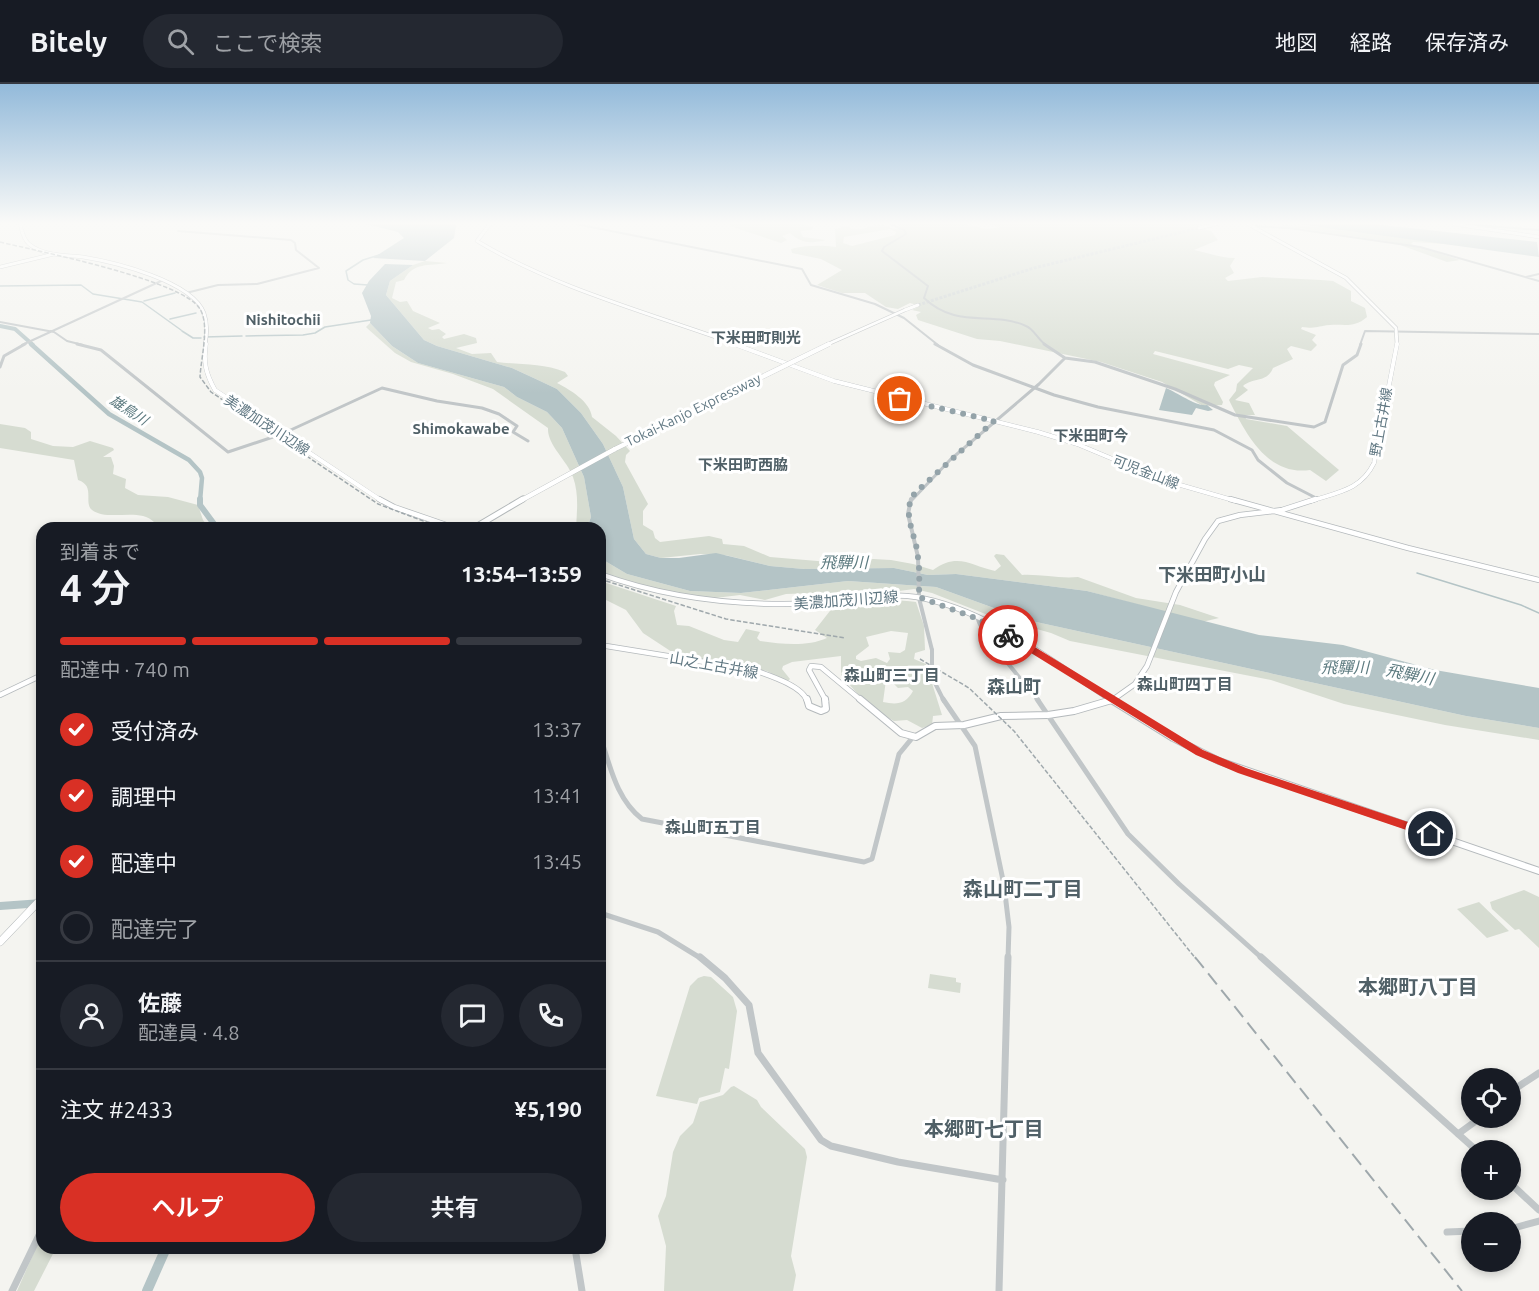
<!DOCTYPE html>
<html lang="ja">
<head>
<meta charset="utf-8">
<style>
  :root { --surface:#171b24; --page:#242831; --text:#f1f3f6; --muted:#9ea1a6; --line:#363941; --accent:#d93025 }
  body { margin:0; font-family:Ubuntu,"Noto Sans JP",sans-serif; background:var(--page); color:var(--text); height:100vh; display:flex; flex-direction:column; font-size:22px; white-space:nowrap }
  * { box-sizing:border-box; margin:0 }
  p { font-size:20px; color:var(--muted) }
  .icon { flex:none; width:33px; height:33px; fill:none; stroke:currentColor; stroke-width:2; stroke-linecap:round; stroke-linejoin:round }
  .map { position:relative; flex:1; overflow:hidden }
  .sheet { position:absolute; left:36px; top:438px; width:570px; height:732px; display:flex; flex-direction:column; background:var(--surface); border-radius:18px; box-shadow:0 3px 9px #0003 }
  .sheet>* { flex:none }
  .tools { position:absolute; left:1461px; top:984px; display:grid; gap:12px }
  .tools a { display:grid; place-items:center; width:60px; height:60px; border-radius:50%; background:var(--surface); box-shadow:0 3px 9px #0003; font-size:30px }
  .pin { position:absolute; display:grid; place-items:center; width:51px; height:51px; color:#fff; margin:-26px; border:3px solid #fff; border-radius:50%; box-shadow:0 2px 6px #0007 }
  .courier { position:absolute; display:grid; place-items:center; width:60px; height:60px; margin:-30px; border:4px solid #d93025; border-radius:50%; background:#fff; color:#222; box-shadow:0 2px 8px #0007 }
  .headline em { font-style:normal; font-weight:600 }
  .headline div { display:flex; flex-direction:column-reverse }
  .headline { display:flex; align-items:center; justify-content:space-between; height:102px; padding:0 24px }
  h1 { font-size:39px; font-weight:600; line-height:45px }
  .bar { display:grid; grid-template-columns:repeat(4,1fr); gap:9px 6px; align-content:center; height:72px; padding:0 24px }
  .bar i { height:8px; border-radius:4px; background:var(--line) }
  .bar .on { background:var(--accent) }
  .bar p { grid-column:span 4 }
  .line { display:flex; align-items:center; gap:15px; padding:0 24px; border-top:2px solid var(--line) }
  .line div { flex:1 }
  .round { display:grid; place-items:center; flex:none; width:63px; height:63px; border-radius:32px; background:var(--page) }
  ol { padding:0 24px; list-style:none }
  li { display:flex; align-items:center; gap:18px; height:66px }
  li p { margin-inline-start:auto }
  li .icon { padding:6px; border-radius:50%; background:var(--accent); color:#fff; stroke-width:4 }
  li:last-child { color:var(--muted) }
  li i { width:33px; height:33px; border:3px solid var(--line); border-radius:50% }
  .cta { display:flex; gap:12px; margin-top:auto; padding:12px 24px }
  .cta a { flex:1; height:69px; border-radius:36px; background:var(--accent); color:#fff; font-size:24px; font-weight:600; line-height:69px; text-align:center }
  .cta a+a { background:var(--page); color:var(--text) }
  header { display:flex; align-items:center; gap:36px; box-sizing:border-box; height:84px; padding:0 30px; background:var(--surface); border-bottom:2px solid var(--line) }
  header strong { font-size:28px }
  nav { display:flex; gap:33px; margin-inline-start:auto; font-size:21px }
  .search { width:420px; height:54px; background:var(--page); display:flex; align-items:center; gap:15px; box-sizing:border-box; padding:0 21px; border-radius:33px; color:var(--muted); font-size:22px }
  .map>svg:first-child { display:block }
</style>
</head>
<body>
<header>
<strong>Bitely</strong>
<div class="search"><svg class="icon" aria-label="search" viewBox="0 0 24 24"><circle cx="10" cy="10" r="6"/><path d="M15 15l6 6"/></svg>ここで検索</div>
<nav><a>地図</a><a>経路</a><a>保存済み</a></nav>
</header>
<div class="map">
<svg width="1539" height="1207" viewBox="0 0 1539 1207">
  <rect width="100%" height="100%" fill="#f4f4f0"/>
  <!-- green -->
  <path fill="#d6dcd1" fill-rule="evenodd" d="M729 140H803L813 143 811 146 800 147 803 153 826 156C810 160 801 159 790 149L782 152 787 156 781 159 730 142Z
    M897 140H965L986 145 1002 143 988 140H1200L1198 143 1211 147 1218 156 1194 166C1209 169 1220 174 1235 174L1230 182 1234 189 1225 194 1228 197 1262 193 1321 196 1333 197 1351 207V217L1365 224 1367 233C1355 244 1345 240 1330 241 1317 242 1318 245 1302 243L1301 245 1316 251 1312 256 1317 261 1311 267 1291 262 1287 265 1293 275 1273 284C1267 299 1253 293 1243 302L1248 306 1235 316 1249 319 1255 331H1245L1246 335 1287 342 1339 386 1326 397 1310 386C1267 392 1246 350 1229 316L1236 307 1237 300 1253 284 1239 281 1228 285 1155 267 1153 270 1230 291 1215 298 1214 301 1223 318 1222 321 1203 322 1162 298 1101 278 1000 257 977 255 918 236 916 231 921 228 912 226 920 222 910 219 898 225 886 223 865 209H842L817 201 842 186 821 175 792 169 791 165C805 161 822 161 836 163L835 145 850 141V144C862 149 870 139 883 141 890 143 894 146 902 144ZM890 145 896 148 895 151 852 162 843 159 844 153Z
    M1272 140 1326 143 1461 161 1413 158 1411 160 1460 176 1447 178 1392 158Z
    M425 177 447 179C429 182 413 178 404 196L396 198 392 214 400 218 407 217 413 227 440 239 428 244 432 246 439 245 446 250 442 253 444 255 464 250 476 254 477 259 456 264 472 270 491 269 497 278C520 281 543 279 565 288L568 292 557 299C570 306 590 317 592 333L616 352 630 367 626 371 625 378 648 420 643 427V441L653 447 655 454 660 458 709 452 722 455 723 460 744 462 770 473 841 479 873 475 891 476 913 480 933 486C958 468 971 482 995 487L1001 482 994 472 996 470 1004 471 1022 491C1041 490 1060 495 1078 493L1136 514 1180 521 1219 534 1202 538 1087 507 956 490 928 491 894 484 804 485 770 482 725 471 700 470 661 474 646 470 634 455 623 403 603 360 581 329 557 305 538 296 512 284 437 262 424 256 386 211 390 197 413 181Z
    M370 239 392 262 418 279 504 303 517 313 547 328 562 344 584 393 591 433 587 444H576C577 427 579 410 573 393 567 376 547 361 548 344L493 305 453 290 411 278 395 269 368 245 366 243Z
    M0 340 25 344 31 348V355L53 362 73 363 90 357 113 364 114 366 103 373H111L114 382 113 390 126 395 125 404 138 411 168 413 198 421 203 436 209 444H152L154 438C139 423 108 438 92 426 83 418 96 402 78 396L74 376 0 364Z
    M600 474 627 490 690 507 741 509 848 497 936 503 1027 536 1466 632 1539 644V656L1445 641 1344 620 1271 596 1070 557 1051 549 993 533 932 509 914 505 839 515 815 509 786 510 765 516 740 511 707 515 624 498 600 488Z
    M600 497 676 522 674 527 677 541 689 542 724 556 738 558 746 545 760 548 757 554 760 557C781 560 807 563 827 554L815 546 833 523C861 518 887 514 916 518L924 542 925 566 915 569 914 575 926 580 942 631 933 632 932 641 922 644 907 636 894 637 870 624 841 591V572L792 578 783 582 782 585 790 595 787 598 767 587 678 572 643 549 626 526 600 513ZM891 547 908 549 905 566 900 569 888 568 890 575 887 579 876 574 861 577 856 575V572L869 562 866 553ZM886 596 893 599 898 604 908 603 913 607C906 620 897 621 883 618Z
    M1524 806 1539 813V864L1519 845 1515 846 1492 825 1490 818Z
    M1479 818 1509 847 1487 854 1457 825Z
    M930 890 956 894V898L961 899 960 909 928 904Z
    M704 892 711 893 733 913 737 927 729 985 725 984 720 1008 699 1014 697 1020 656 1012 690 902 698 894Z
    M734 1002 757 1016 761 1023 805 1065 807 1073 791 1172 796 1191 793 1207H664L666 1162 658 1132 666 1112 673 1068 680 1052 693 1039 700 1018 723 1011 731 1003Z
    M42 1150V1164H56L34 1207H17Z"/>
  <!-- water -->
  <path fill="#b4c4c6" d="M366 140H454L456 142 454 154 425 177 373 174 404 154 398 148Z
    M1298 140H1373L1537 158 1539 173Z
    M385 180 413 181 390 197 386 211 424 256 437 262 512 284 538 296 557 305 581 329 603 360 623 403 634 455 646 470 661 474H679L716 469 770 482 804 485 894 484 928 491 956 490 1087 507 1259 551 1343 561 1435 586 1539 604V644L1466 632 1027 536 936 503 848 497 741 509 690 507 627 490 600 474V444H587L591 433 584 393 562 344 547 328 517 313 504 303 418 279 392 262 370 239 371 232 362 209 369 197Z
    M1166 304C1178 309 1197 323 1207 321L1213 326 1208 327 1196 324 1192 331 1159 326Z"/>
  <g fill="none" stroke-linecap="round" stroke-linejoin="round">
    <!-- stream -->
    <path stroke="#b4c4c6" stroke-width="1.5" d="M368 201 354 200 348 196 346 187 363 176 379 171
      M0 202 81 201 93 210 142 218 181 246
      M144 217 175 209
      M170 235 196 229
      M182 247 193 254H201
      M246 252 303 251 315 249 325 243 371 236
      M204 253 242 252
      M1417 489 1521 521 1539 529"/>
    <!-- river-far4 -->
    <path stroke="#b4c4c6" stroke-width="4" d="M0 242 15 245 33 261"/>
    <!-- river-far3 -->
    <path stroke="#b4c4c6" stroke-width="4.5" d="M31 260 109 330 189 376 200 388 202 394 200 417"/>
    <!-- river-far2 -->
    <path stroke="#b4c4c6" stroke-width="6" d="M200 415V421L217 444"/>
    <!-- river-far1 -->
    <path stroke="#b4c4c6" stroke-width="8" d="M0 822 42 819"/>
    <!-- river -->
    <path stroke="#b4c4c6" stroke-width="10" d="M147 1207 166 1164"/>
    <!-- highway-tunnel -->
    <path stroke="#c8cfcf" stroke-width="3" stroke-dasharray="3 1.5" stroke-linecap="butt" d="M918 221 1034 184 1199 144"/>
    <defs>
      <path id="major-far3" d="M20 140C22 147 23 155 29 160 43 172 66 171 83 173 114 178 192 197 204 229 208 240 207 251 205 261
        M490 140 477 157C557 205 650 229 738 261
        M1248 140 1346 194 1396 244 1397 261
        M1454 140 1539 153
        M0 183 54 170"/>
      <path id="major-far2" d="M206 260C203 278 206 290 215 306L382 417
        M734 260 834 297 1038 348 1077 360 1163 396 1236 417
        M1311 417C1338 408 1361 406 1374 379L1397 260"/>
      <path id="major-far1" d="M379 415 394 423 455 444
        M1230 415 1408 464 1539 496
        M600 490C672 516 744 523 820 519 852 517 884 508 916 513 988 525 1052 578 1113 617
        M600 561 754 586C768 591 803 602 807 617
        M0 611 42 591
        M826 617 809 586 811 582 821 583 862 617
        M1111 617 1135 600 1147 582 1176 508 1205 455 1218 437 1240 431 1282 426 1316 415"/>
      <path id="major" d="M807 615 809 622 821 627 826 625 825 615
        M860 615 901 649 916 653 935 642 964 641 1001 632 1048 631 1074 627 1115 615
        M1110 615 1173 654 1219 677 1539 787"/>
      <path id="highway-far3" d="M1199 144 1216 140
        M905 226 918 221"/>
      <path id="highway-far2" d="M520 417 615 365"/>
      <path id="highway-far1" d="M474 444 523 415"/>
      <path id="highway" d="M0 858 42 814"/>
    </defs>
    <!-- major-far3 casing -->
    <use href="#major-far3" stroke="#b4b9bc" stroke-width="4"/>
    <!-- major-far2 casing -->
    <use href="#major-far2" stroke="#b4b9bc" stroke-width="4.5"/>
    <!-- major-far1 casing -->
    <use href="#major-far1" stroke="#b4b9bc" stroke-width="6"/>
    <!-- major casing -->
    <use href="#major" stroke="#b4b9bc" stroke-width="8"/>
    <!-- highway-far3 casing -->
    <use href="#highway-far3" stroke="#b3b8ba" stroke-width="4"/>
    <!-- highway-far2 casing -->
    <use href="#highway-far2" stroke="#b3b8ba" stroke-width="5"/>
    <!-- highway-far1 casing -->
    <use href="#highway-far1" stroke="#b3b8ba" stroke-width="7"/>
    <!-- highway casing -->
    <use href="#highway" stroke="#b3b8ba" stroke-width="8"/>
    <!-- minor-far4 -->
    <path stroke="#c1c6c8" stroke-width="2" d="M576 140 802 185 811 201 875 220 904 234 938 261
      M890 140 904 146 906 150 884 163 882 167 928 202 924 214C958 246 991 226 1026 242 1034 245 1038 256 1046 261
      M1464 140 1539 146
      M1252 142 1289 144 1420 163 1539 197
      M178 147 291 156 295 159 296 166 319 184 257 200 218 201 186 209
      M1526 193 1539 190
      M0 238 54 248 67 257 83 261
      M22 261 161 197
      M1360 261 1365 247 1539 250"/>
    <!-- minor-far3 -->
    <path stroke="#c1c6c8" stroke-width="3" d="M77 260 101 266 228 368 282 350 382 304 437 317 482 324 499 330 517 342 513 348 528 357
      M935 260 973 281 1054 311 1098 323 1214 346 1252 366 1258 376 1287 399 1318 415
      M1065 274 1095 278 1175 305 1235 331 1314 343 1325 338 1343 281 1357 271 1361 260
      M0 283 4 272 25 260
      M911 417 950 376 1039 300 1065 274 1044 260"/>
    <!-- minor-far2 -->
    <path stroke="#c1c6c8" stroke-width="4" d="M911 415 908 430 918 473 919 514 932 566
      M978 535C980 549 1027 602 1039 617
      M932 593 944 617"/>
    <!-- minor-far1 -->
    <path stroke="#c1c6c8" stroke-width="5" d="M943 615 975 662 1004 801 1009 843 1008 875
      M1037 615 1128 750 1179 800 1263 875
      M600 652C610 681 616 715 642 735L864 778 872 775 899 670 913 653
      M600 829 658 848 702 875"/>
    <!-- minor -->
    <path stroke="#c1c6c8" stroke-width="7" d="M700 873 725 894 749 921 758 969 821 1056 831 1062 898 1078 1003 1096
      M1261 873 1476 1066
      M1510 1008 1539 989
      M1458 1050 1480 1034
      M1510 1099 1539 1126
      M1510 1145 1539 1137
      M1447 1148 1472 1147
      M575 1164 582 1207
      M12 1207 42 1145
      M999 1207 1008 873"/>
    <!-- major-far3 -->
    <use href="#major-far3" stroke="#fff" stroke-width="3"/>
    <!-- major-far2 -->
    <use href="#major-far2" stroke="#fff" stroke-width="4"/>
    <!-- major-far1 -->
    <use href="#major-far1" stroke="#fff" stroke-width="4.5"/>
    <!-- major -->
    <use href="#major" stroke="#fff" stroke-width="6"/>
    <!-- highway-far3 -->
    <use href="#highway-far3" stroke="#fff" stroke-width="3"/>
    <!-- highway-far2 -->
    <use href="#highway-far2" stroke="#fff" stroke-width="4.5"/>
    <!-- highway-far1 -->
    <use href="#highway-far1" stroke="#fff" stroke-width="5"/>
    <!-- highway -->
    <use href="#highway" stroke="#fff" stroke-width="7"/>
    <!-- rail-far1 -->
    <path stroke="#9fa8ac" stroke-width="1.5" stroke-dasharray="4.5 2" stroke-linecap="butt" d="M0 158C37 167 183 196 200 225 210 242 201 273 200 293L211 308 378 420 442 444
      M600 495 726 535 845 554
      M920 575 969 604 1014 647 1196 875"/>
    <!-- rail -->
    <path stroke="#9fa8ac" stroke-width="2" stroke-dasharray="14 7" stroke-linecap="butt" d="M1195 873 1462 1207"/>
    <defs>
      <path id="highway-bridge-far1" d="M826 261 905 226"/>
      <path id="highway-bridge" d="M615 365 829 260"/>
    </defs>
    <!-- highway-bridge-far1 casing -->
    <use href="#highway-bridge-far1" stroke="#b3b8ba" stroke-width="4" stroke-linecap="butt"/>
    <!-- highway-bridge casing -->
    <use href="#highway-bridge" stroke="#b3b8ba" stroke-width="5" stroke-linecap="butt"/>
    <!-- minor-bridge -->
    <path stroke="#c1c6c8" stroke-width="4" d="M932 566V593"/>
    <!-- highway-bridge-far1 -->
    <use href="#highway-bridge-far1" stroke="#fff" stroke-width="3"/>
    <!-- highway-bridge -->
    <use href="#highway-bridge" stroke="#fff" stroke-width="4.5"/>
  </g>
  <!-- sky -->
  <linearGradient id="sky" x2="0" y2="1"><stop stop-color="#93bada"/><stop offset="0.45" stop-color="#fafaf8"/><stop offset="1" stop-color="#fafaf8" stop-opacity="0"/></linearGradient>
  <rect width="1539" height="309" fill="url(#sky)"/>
  <!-- route -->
  <path fill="#d93025" d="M1005 549H1012L1203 666 1246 684 1435 747 1437 750 1431 755 1427 753 1238 689 1196 671 1005 553Z"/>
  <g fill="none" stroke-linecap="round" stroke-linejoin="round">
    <!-- done -->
    <path stroke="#94a3a9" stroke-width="6" stroke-dasharray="0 10.8" d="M900 315 994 337 915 409C900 429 917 452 918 474 920 487 919 501 919 513L978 535 1008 551"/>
  </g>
  <g text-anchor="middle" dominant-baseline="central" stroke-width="6" stroke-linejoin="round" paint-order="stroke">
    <!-- far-water labels -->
    <g font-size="14" font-style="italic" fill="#5d7b80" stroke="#fff">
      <text transform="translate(129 326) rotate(33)">雄鳥川</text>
    </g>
    <!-- far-street labels -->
    <g font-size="14" fill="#617883" stroke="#fff">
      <text transform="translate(693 326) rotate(-26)">Tokai-Kanjo Expressway</text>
      <text transform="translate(1381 338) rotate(-80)">野上古井線</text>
      <text transform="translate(267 341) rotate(33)">美濃加茂川辺線</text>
      <text transform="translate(1146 388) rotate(21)">可児金山線</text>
    </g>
    <!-- far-quarter labels -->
    <g font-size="15" font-weight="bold" fill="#506067" stroke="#fff">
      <text x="283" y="235">Nishitochii</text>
      <text x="756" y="253">下米田町則光</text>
      <text x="461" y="344">Shimokawabe</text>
      <text x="1091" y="351">下米田町今</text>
      <text x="743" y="380">下米田町西脇</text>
    </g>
    <!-- street labels -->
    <g font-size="15" fill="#617883" stroke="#fff">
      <text transform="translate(846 516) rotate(-4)">美濃加茂川辺線</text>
      <text transform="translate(714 581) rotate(10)">山之上古井線</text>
    </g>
    <!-- water labels -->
    <g font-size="16" font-style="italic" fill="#5d7b80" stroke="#fff">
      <text x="844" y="478">飛騨川</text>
      <text x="1345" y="583">飛驒川</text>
      <text transform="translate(1410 590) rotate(11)">飛騨川</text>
    </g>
    <!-- neighbourhood labels -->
    <g font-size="16" font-weight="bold" fill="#506067" stroke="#fff">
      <text x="892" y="591">森山町三丁目</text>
      <text x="1185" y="600">森山町四丁目</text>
      <text x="713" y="743">森山町五丁目</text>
    </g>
    <!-- quarter labels -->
    <g font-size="18" font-weight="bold" fill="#506067" stroke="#fff">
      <text x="1212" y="490">下米田町小山</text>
      <text x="1014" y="602">森山町</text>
    </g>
    <!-- near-neighbourhood labels -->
    <g font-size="20" font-weight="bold" fill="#506067" stroke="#fff">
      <text x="1023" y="804">森山町二丁目</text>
      <text x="1418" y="902">本郷町八丁目</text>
      <text x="984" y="1044">本郷町七丁目</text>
    </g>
  </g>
</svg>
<div class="tools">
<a><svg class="icon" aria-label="locate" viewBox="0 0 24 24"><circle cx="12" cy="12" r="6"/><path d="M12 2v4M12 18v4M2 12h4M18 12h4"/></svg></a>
<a>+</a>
<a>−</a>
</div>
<div class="pin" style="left:900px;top:315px;background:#ea580c"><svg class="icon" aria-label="bag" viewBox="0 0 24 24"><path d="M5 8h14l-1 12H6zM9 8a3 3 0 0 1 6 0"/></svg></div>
<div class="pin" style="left:1431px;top:750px;background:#1f2937"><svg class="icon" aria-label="home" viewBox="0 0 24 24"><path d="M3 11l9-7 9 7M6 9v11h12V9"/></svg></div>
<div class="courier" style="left:1008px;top:551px"><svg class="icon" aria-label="bike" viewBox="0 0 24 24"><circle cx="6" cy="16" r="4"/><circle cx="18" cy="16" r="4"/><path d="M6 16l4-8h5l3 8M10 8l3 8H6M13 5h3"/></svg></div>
<section class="sheet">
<div class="headline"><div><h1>4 分</h1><p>到着まで</p></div><em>13:54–13:59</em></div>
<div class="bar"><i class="on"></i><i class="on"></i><i class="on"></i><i></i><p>配達中 · 740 m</p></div>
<ol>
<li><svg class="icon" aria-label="check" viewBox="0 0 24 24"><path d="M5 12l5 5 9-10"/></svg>受付済み<p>13:37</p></li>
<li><svg class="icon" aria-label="check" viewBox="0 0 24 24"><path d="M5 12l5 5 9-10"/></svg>調理中<p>13:41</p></li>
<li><svg class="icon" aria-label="check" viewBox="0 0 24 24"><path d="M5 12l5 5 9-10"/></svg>配達中<p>13:45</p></li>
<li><i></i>配達完了</li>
</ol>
<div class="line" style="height:108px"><a class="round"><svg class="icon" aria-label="person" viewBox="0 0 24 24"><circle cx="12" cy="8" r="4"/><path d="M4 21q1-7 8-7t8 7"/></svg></a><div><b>佐藤</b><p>配達員 · 4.8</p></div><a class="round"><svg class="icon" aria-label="chat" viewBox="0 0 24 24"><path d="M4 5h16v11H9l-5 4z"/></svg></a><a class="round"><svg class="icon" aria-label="phone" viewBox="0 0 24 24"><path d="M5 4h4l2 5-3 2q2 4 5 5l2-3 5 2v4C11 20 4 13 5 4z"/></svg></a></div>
<div class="line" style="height:78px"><div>注文 #2433</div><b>¥5,190</b></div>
<div class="cta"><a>ヘルプ</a><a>共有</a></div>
</section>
</div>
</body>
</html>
